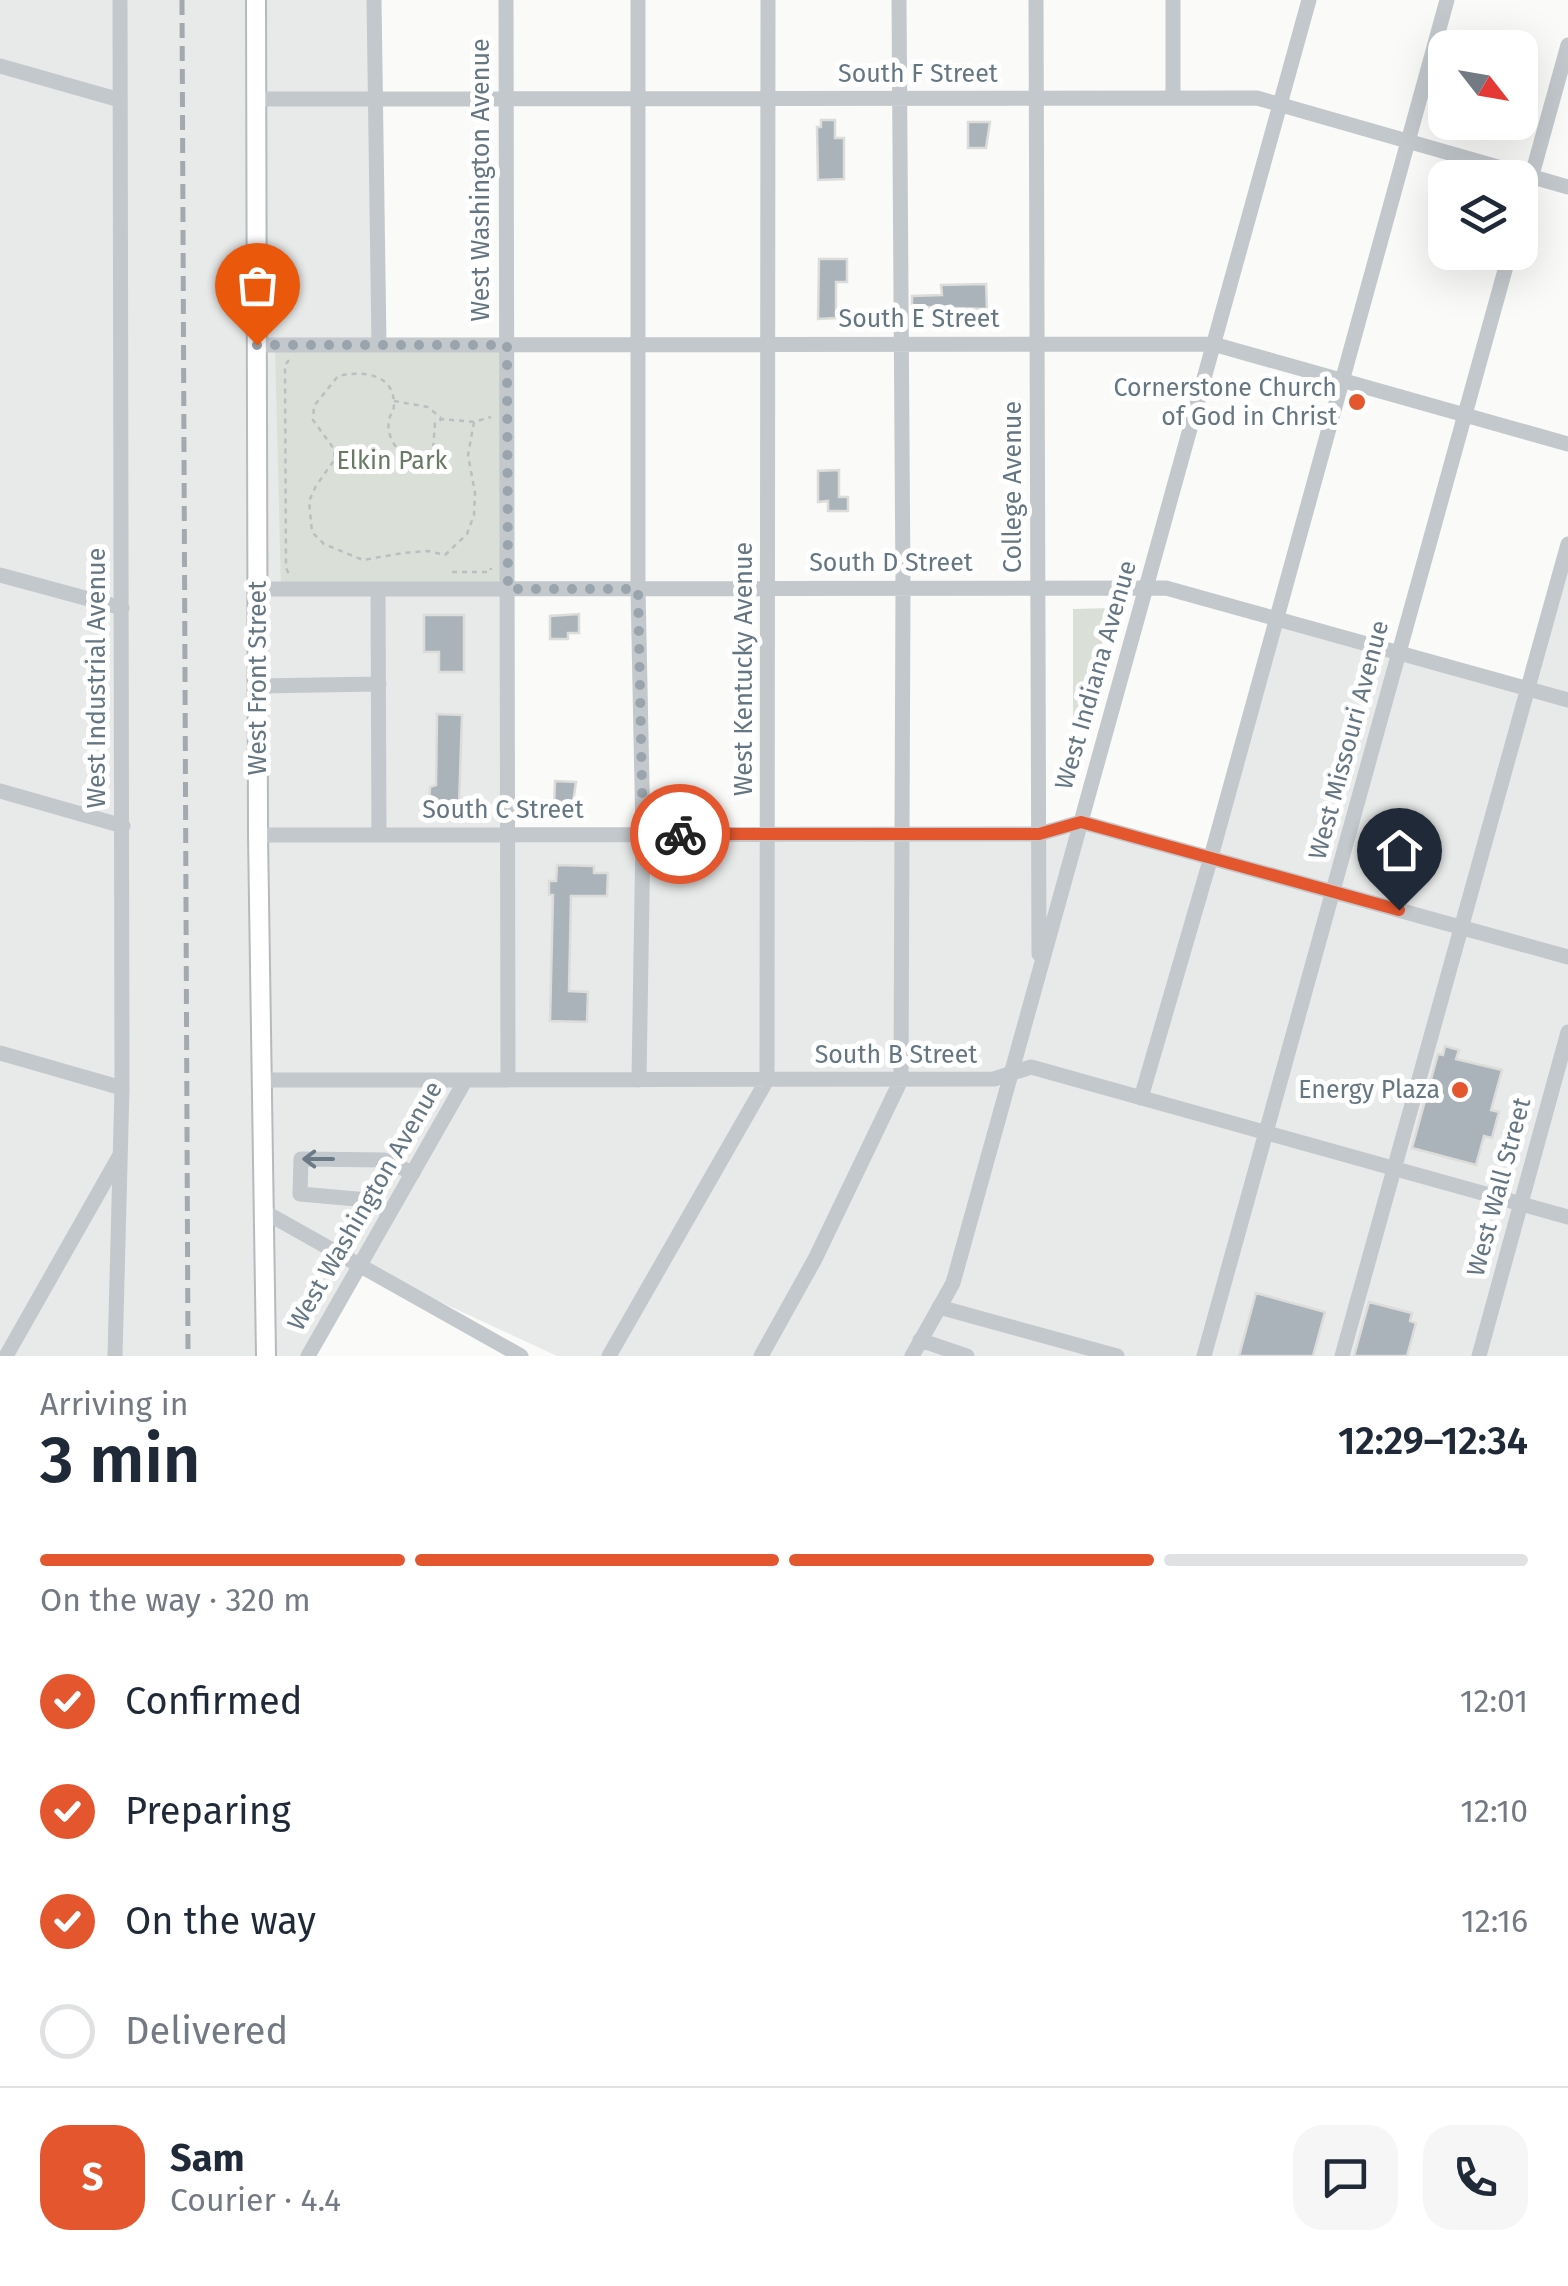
<!DOCTYPE html>
<html lang="en">
<head>
<meta charset="utf-8">
<style>
  :root { --surface:#fff; --page:#f6f6f7; --text:#1f2937; --muted:#747a83; --line:#e0e1e3; --accent:#e4572e }
  body { margin:0; font-family:"Fira Sans",sans-serif; background:var(--page); color:var(--text); height:100vh; display:flex; flex-direction:column; font-size:38px; white-space:nowrap }
  * { box-sizing:border-box; margin:0 }
  p { font-size:32px; color:var(--muted) }
  .icon { flex:none; width:55px; height:55px; fill:none; stroke:currentColor; stroke-width:2; stroke-linecap:round; stroke-linejoin:round }
  .map { position:relative; height:1356px; overflow:hidden }
  .panel { display:flex; flex-direction:column; background:var(--surface); flex:1 }
  .panel>* { flex:none }
  .needle { width:65px; rotate:121deg }
  .fabs { position:absolute; left:1428px; top:30px; display:grid; gap:20px }
  .fabs a { display:grid; place-items:center; width:110px; height:110px; border-radius:20px; background:var(--surface); box-shadow:0 10px 40px #0002; font-size:50px }
  .pin { position:absolute; display:grid; place-items:center; width:85px; height:85px; color:#fff; margin:-102px -42px; border-radius:50% 50% 50% 0; rotate:-45deg; box-shadow:0 0 10px #0007 }
  .pin .icon { rotate:45deg }
  .courier { position:absolute; display:grid; place-items:center; width:100px; height:100px; margin:-50px; border:8px solid #e4572e; border-radius:50%; background:#fff; color:#222; box-shadow:0 2px 12px #0007 }
  .head em { font-style:normal; font-weight:600 }
  .head div { display:flex; flex-direction:column-reverse }
  .head { display:flex; align-items:center; justify-content:space-between; height:170px; padding:0 40px }
  h1 { font-size:65px; font-weight:600; line-height:75px }
  .bar { display:grid; grid-template-columns:repeat(4,1fr); gap:15px 10px; align-content:center; height:120px; padding:0 40px }
  .bar i { height:12px; border-radius:8px; background:var(--line) }
  .bar .active { background:var(--accent) }
  .bar p { grid-column:span 4 }
  .line { display:flex; align-items:center; gap:25px; padding:0 40px; border-top:2px solid var(--line) }
  .line div { flex:1 }
  .round { display:grid; place-items:center; flex:none; width:105px; height:105px; border-radius:30px; background:var(--page) }
  ol { padding:0 40px; list-style:none }
  li { display:flex; align-items:center; gap:30px; height:110px }
  li p { margin-inline-start:auto }
  li .icon { padding:10px; border-radius:50%; background:var(--accent); color:#fff; stroke-width:4 }
  li:last-child { color:var(--muted) }
  li i { width:55px; height:55px; border:5px solid var(--line); border-radius:50% }
  .map>svg:first-child { display:block }
</style>
</head>
<body>
<div class="map">
<svg width="1568" height="1356" viewBox="0 0 1568 1356">
  <rect width="100%" height="100%" fill="#fafaf8"/>
  <!-- built -->
  <path fill="#e8e9e9" d="M0 0H375L377 559 507 590 509 835 1079 834 1083 823 1207 857 1274 617 1527 688 1568 541V1356H557L361 1265 308 1356H0Z"/>
  <!-- green -->
  <path fill="#dadfd7" d="M275 345H507L508 589H281Z
    M1112 608 1073 748V609Z"/>
  <!-- building -->
  <path fill="#aab3b9" stroke="#dcdcda" stroke-width="2.5" d="M821 120H835V138H844V179L818 180 817 127H821Z
    M968 122H990L986 148H968Z
    M819 259H847V282H836V318L818 319Z
    M986 284 987 309 924 307 925 317H912V296L942 295 941 285Z
    M839 470V497H848V511H828V501L818 502V471Z
    M579 614V633H568V639H550V616Z
    M424 615H464V672H439V652H424Z
    M437 714 462 715 459 806 429 804 430 787 436 785Z
    M555 781 576 782 572 810 554 809Z
    M557 865 594 866V873H608L607 896H571L569 991 588 992 587 1022 550 1021 553 895H549V881H556Z
    M1445 1046 1459 1050 1456 1059 1502 1070 1491 1110 1499 1112 1492 1138 1484 1136 1476 1165 1412 1148 1438 1054 1443 1055Z
    M1256 1293 1325 1312 1313 1356H1239Z
    M1369 1302 1412 1313 1410 1321 1416 1323 1407 1356H1354Z"/>
  <g fill="none" stroke-linecap="round" stroke-linejoin="round">
    <defs>
      <path id="major" d="M256 0 258 835 266 1356"/>
    </defs>
    <!-- major casing -->
    <use href="#major" stroke="#b5babe" stroke-width="22"/>
    <!-- path -->
    <path stroke="#bbbfc2" stroke-width="2.5" stroke-dasharray="5 5" stroke-linecap="butt" d="M289 360 285 365 286 568 289 574
      M394 401 428 407 441 418
      M474 422 442 419 435 423 433 449 411 459C396 451 386 437 389 419 392 410 394 413 394 403 393 372 360 371 338 376L314 406 313 420 334 449 335 459 316 486 309 501 312 532 324 544 363 560 403 553 428 551 445 555 467 534 474 515 475 493 468 455 474 422 491 417
      M452 572H490L491 568"/>
    <!-- minor -->
    <path stroke="#c3c8cc" stroke-width="15" d="M374 0 379 345
      M506 0 508 1080
      M638 0V589L643 834 639 1080
      M1036 0 1039 954
      M0 66 120 100
      M1173 98V0
      M256 99 1257 98 1568 187
      M1520 218 1568 45
      M257 345 1213 344 1568 444
      M0 575 122 608
      M258 589 1166 588 1568 700
      M378 589 379 835
      M258 686 379 684
      M0 791 123 826
      M258 835 1039 834 1081 822 1568 957
      M0 1053 122 1088
      M261 1080 994 1079 1031 1067 1568 1217
      M1141 1098 1211 857 1447 0
      M263 1211 521 1356
      M390 1212 368 1200 300 1194 301 1159 384 1160 413 1173
      M939 1307 1117 1356
      M920 1340 967 1356
      M6 1356 120 1155
      M115 1356 122 1088 120 0
      M308 1356 465 1081
      M609 1356 767 1080 768 0
      M761 1356 815 1259 901 1080 903 588 899 0
      M912 1356 953 1283 1309 0
      M1204 1356 1510 252
      M1342 1356 1568 544
      M1479 1356 1568 1032"/>
    <!-- major -->
    <use href="#major" stroke="#fff" stroke-width="18"/>
    <!-- rail -->
    <path stroke="#a2aab0" stroke-width="5" stroke-dasharray="15 8" stroke-linecap="butt" d="M182 0 188 1356"/>
  </g>
  <!-- one-way arrows -->
  <defs><path id="oneway-shaft" d="M-6 0H5M1.5-3L5.5 0L1.5 3" fill="none" stroke-width="1.6" stroke-linecap="round" stroke-linejoin="round" transform="scale(2.5)"/></defs>
  <use stroke="#6a7a87" href="#oneway-shaft" transform="translate(318 1159) rotate(180)"/>
  <g fill="none" stroke-linecap="round" stroke-linejoin="round">
    <!-- done -->
    <path stroke="#99a4ac" stroke-width="10" stroke-dasharray="0 18" d="M257 345H507L508 589H638L643 834H680"/>
    <!-- route -->
    <path stroke="#e4572e" stroke-width="12" d="M680 834H1039L1081 822 1399 910"/>
  </g>
  <!-- markers -->
  <g fill="#e4572e" stroke="#fff" stroke-width="4">
    <circle cx="1357" cy="402" r="10"/>
    <circle cx="1460" cy="1090" r="10"/>
  </g>
  <g text-anchor="middle" dominant-baseline="central" stroke-width="10" stroke-linejoin="round" paint-order="stroke">
    <!-- street labels -->
    <g font-size="25" fill="#657683" stroke="#fff">
      <text x="918" y="74">South F Street</text>
      <text transform="translate(481 180) rotate(-90)">West Washington Avenue</text>
      <text x="919" y="319">South E Street</text>
      <text transform="translate(1013 487) rotate(-90)">College Avenue</text>
      <text x="891" y="563">South D Street</text>
      <text transform="translate(744 669) rotate(-90)">West Kentucky Avenue</text>
      <text transform="translate(1096 675) rotate(-74)">West Indiana Avenue</text>
      <text transform="translate(97 678) rotate(-90)">West Industrial Avenue</text>
      <text transform="translate(258 678) rotate(-90)">West Front Street</text>
      <text transform="translate(1349 740) rotate(-75)">West Missouri Avenue</text>
      <text x="503" y="810">South C Street</text>
      <text x="896" y="1055">South B Street</text>
      <text transform="translate(1499 1187) rotate(-75)">West Wall Street</text>
      <text transform="translate(365 1206) rotate(-60)">West Washington Avenue</text>
    </g>
    <!-- poi labels -->
    <g font-size="25" fill="#657683" stroke="#fff" text-anchor="end">
      <text x="1337" y="388">Cornerstone Church<tspan x="1337" dy="29">of God in Christ</tspan></text>
      <text x="1440" y="1090">Energy Plaza</text>
    </g>
    <!-- park labels -->
    <g font-size="25" fill="#687a64" stroke="#fff">
      <text x="392" y="461">Elkin Park</text>
    </g>
  </g>
</svg>
<div class="fabs">
<a><svg class="needle" viewBox="-14 -14 28 28"><path d="M0-13l5 13h-10z" fill="#e53935"/><path d="M0 13l5-13h-10z" fill="#747a83"/></svg></a>
<a><svg class="icon" aria-label="layers" viewBox="0 0 24 24"><path d="M12 4l9 5-9 5-9-5zM3 14l9 5 9-5"/></svg></a>
</div>
<div class="pin" style="left:257px;top:345px;background:#ea580c"><svg class="icon" aria-label="bag" viewBox="0 0 24 24"><path d="M5 8h14l-1 12H6zM9 8a3 3 0 0 1 6 0"/></svg></div>
<div class="pin" style="left:1399px;top:910px;background:#1f2937"><svg class="icon" aria-label="home" viewBox="0 0 24 24"><path d="M3 11l9-7 9 7M6 9v11h12V9"/></svg></div>
<div class="courier" style="left:680px;top:834px"><svg class="icon" aria-label="bike" viewBox="0 0 24 24"><circle cx="6" cy="16" r="4"/><circle cx="18" cy="16" r="4"/><path d="M6 16l4-8h5l3 8M10 8l3 8H6M13 5h3"/></svg></div>
</div>
<section class="panel">
<div class="head"><div><h1>3 min</h1><p>Arriving in</p></div><em>12:29–12:34</em></div>
<div class="bar"><i class="active"></i><i class="active"></i><i class="active"></i><i></i><p>On the way · 320 m</p></div>
<ol>
<li><svg class="icon" aria-label="check" viewBox="0 0 24 24"><path d="M5 12l5 5 9-10"/></svg>Confirmed<p>12:01</p></li>
<li><svg class="icon" aria-label="check" viewBox="0 0 24 24"><path d="M5 12l5 5 9-10"/></svg>Preparing<p>12:10</p></li>
<li><svg class="icon" aria-label="check" viewBox="0 0 24 24"><path d="M5 12l5 5 9-10"/></svg>On the way<p>12:16</p></li>
<li><i></i>Delivered</li>
</ol>
<div class="line" style="height:180px"><b class="round" style="background:var(--accent);color:#fff">S</b><div><b>Sam</b><p>Courier · 4.4</p></div><a class="round"><svg class="icon" aria-label="chat" viewBox="0 0 24 24"><path d="M4 5h16v11H9l-5 4z"/></svg></a><a class="round"><svg class="icon" aria-label="phone" viewBox="0 0 24 24"><path d="M5 4h4l2 5-3 2q2 4 5 5l2-3 5 2v4C11 20 4 13 5 4z"/></svg></a></div>
</section>
</body>
</html>
